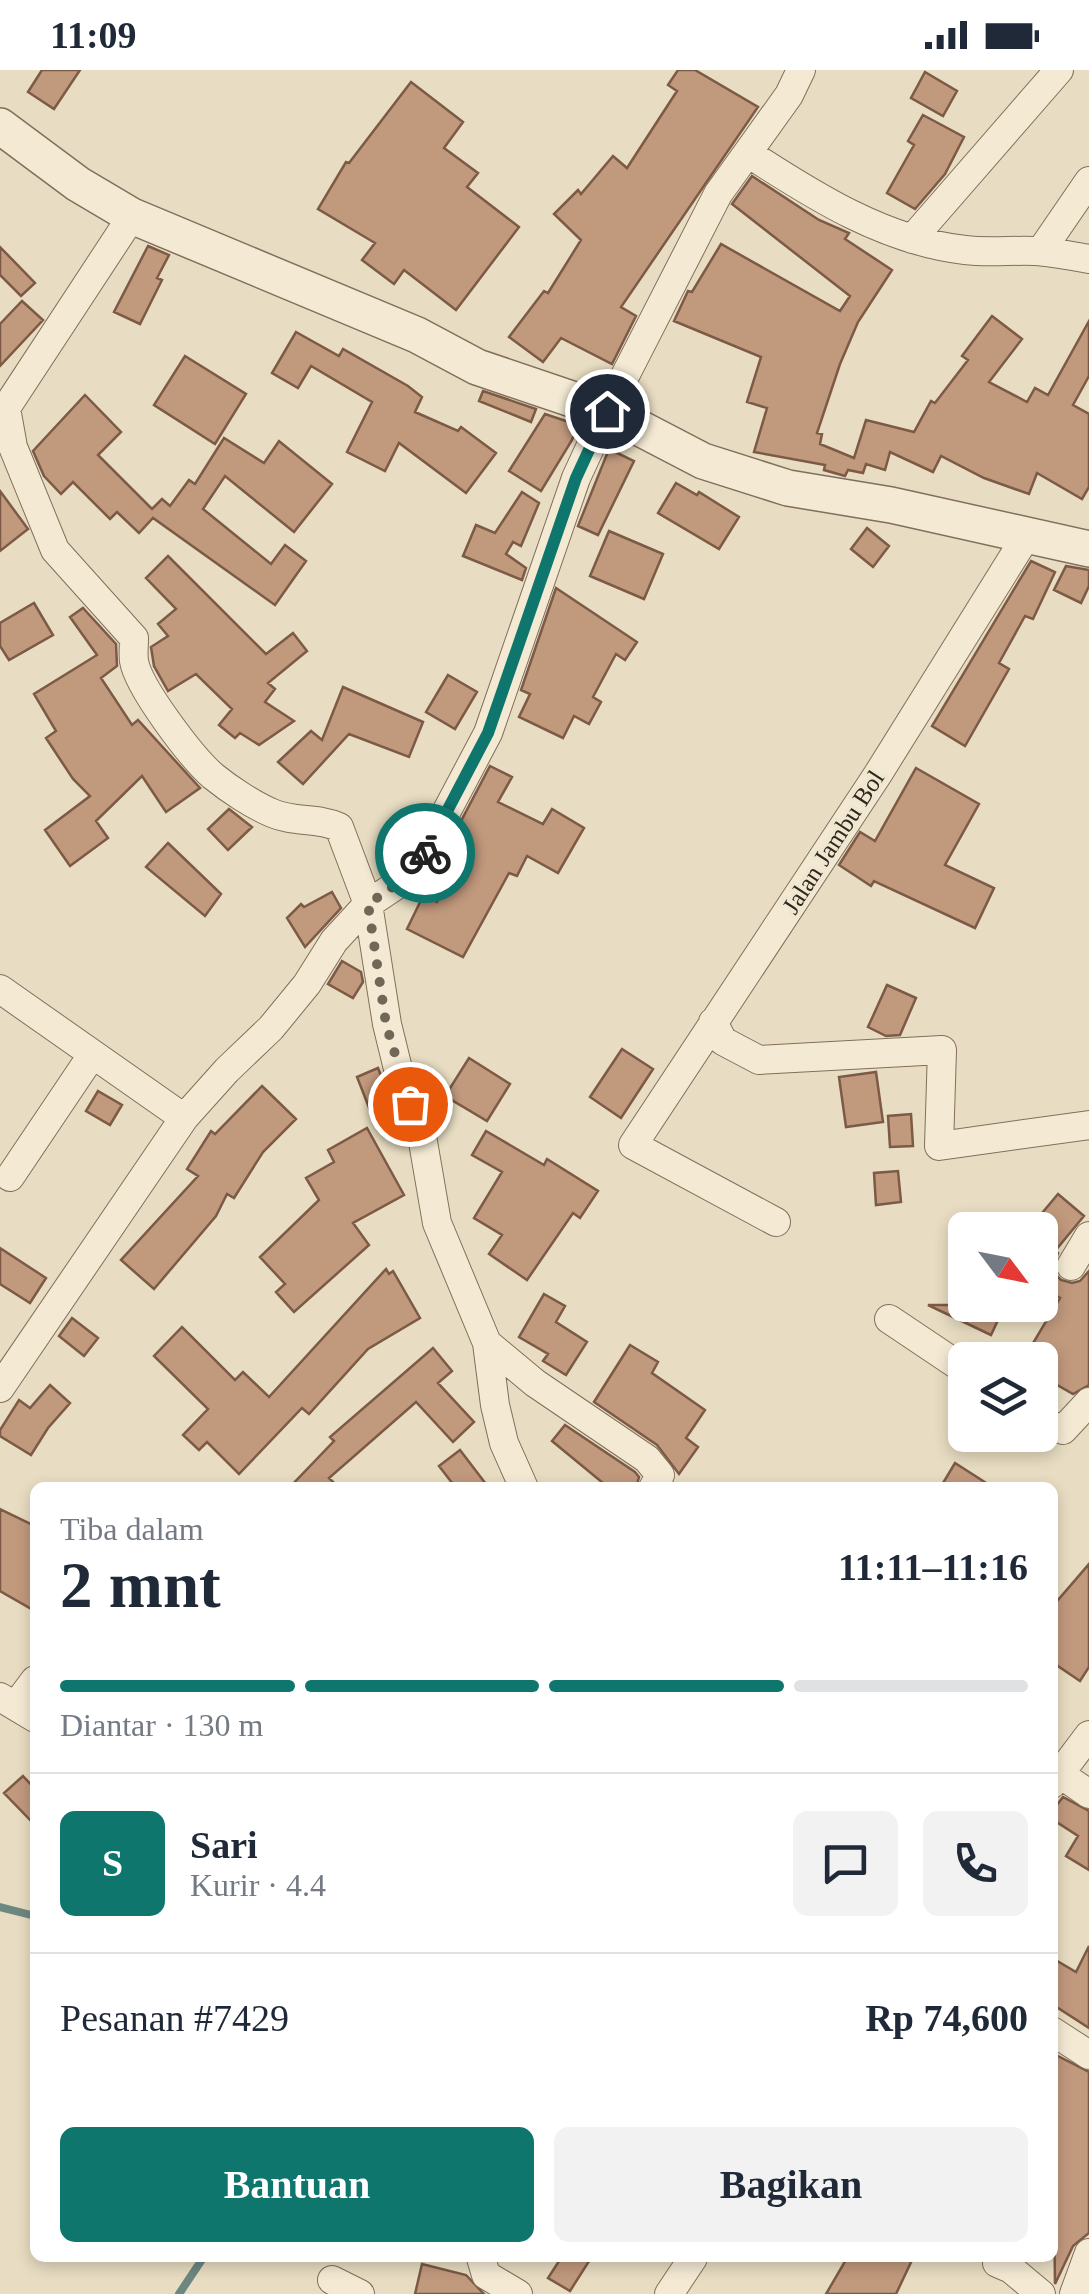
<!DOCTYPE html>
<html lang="id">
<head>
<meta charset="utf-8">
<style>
  :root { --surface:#fff; --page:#f2f2f3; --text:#1f2937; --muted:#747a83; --line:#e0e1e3; --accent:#0f766e }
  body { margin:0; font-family:Georgia,serif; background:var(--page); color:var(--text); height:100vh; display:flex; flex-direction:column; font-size:38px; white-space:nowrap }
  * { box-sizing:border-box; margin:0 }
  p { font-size:32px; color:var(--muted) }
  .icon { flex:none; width:55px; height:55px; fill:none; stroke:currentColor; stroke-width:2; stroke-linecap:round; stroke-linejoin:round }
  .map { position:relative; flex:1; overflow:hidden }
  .drawer { position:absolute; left:30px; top:1412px; width:1028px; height:780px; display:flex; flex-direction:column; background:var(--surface); border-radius:15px; box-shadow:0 5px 15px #0003 }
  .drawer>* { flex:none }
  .needle { width:65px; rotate:122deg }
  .buttons { position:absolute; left:948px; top:1142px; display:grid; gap:20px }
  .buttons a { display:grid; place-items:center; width:110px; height:110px; border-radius:15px; background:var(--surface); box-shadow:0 5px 15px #0003; font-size:50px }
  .pin { position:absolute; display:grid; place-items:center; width:85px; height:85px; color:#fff; margin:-42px; border:5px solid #fff; border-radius:50%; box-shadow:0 2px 10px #0007 }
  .courier { position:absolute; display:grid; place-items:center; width:100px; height:100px; margin:-50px; border:8px solid #0f766e; border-radius:50%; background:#fff; color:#222; box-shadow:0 2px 12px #0007 }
  .head em { font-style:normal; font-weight:600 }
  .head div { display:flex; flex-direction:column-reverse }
  .head { display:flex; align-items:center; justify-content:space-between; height:170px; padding:0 30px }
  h1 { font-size:65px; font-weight:600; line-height:75px }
  .bar { display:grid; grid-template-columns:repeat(4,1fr); gap:15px 10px; align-content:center; height:120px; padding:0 30px }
  .bar i { height:12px; border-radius:8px; background:var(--line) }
  .bar .on { background:var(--accent) }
  .bar p { grid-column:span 4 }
  .line { display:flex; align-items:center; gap:25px; padding:0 30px; border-top:2px solid var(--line) }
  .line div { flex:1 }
  .round { display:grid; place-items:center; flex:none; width:105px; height:105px; border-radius:15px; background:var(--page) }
  .cta { display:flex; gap:20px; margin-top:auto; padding:20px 30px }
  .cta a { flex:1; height:115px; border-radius:15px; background:var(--accent); color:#fff; font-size:40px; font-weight:600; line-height:115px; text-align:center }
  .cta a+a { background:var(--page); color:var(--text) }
  .status { display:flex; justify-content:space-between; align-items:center; height:70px; padding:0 50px; background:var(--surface); direction:ltr }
  .status svg { height:28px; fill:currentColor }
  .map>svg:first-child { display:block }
</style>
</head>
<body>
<div class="status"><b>11:09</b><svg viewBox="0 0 49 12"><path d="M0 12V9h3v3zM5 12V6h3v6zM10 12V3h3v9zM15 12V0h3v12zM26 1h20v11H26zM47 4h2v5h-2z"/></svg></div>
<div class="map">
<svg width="1089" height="2224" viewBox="0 0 1089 2224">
  <rect width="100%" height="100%" fill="#e8ddc2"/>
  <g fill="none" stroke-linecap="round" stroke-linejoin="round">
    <!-- stream -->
    <path stroke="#6d8881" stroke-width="8" d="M0 1837 35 1846
      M179 2224 203 2188"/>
  </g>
  <!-- building -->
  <path fill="#c1997d" stroke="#7c5a45" stroke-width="2.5" d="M42 0H80L54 39 28 22Z
    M678 0H695L758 37 621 237 636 246 612 294 561 268 543 292 509 267 544 221 548 223 581 170 554 144 578 120 581 124 613 86 627 98 677 21 668 15Z
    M925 2 957 21 943 46 911 28Z
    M411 12 463 52 444 78 478 103 467 117 519 157 456 240 404 200 394 214 362 190 375 173 318 139 346 92 349 93Z
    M923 45 964 67 945 104 915 139 887 123 914 75 908 71Z
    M752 106 819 150 849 163 845 169 892 200 858 252 840 294 817 363 822 364 820 374 854 388 866 350 914 362 931 331 935 333 968 290 962 286 992 246 1022 269 989 312 1027 332 1035 318 1048 325 1089 251V306L1073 335 1089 344V417L1082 429 1037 403 1029 424 984 408 941 386 933 402 890 382 885 400 866 394 863 403 848 400 845 406 824 400 825 395 754 382 767 338 747 332 761 287 674 251 688 221 692 222 721 174 840 241 850 226 732 134Z
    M148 176 169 185 157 208 162 210 140 254 114 242Z
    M0 177 35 213 21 226 0 205Z
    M22 231 43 250 0 296V254Z
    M296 262 339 286 343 279 408 316 422 327 415 342 458 361 461 357 496 383 466 423 399 373 385 401 347 382 372 332 311 296 298 318 272 303Z
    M185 286 246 324 215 374 154 335Z
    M483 321 536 339 531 352 479 331Z
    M85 325 121 362 98 385 152 439 162 429 170 436 189 410 195 414 224 368 264 393 279 371 332 414 294 462 225 406 203 439 271 494 285 475 306 491 275 535 153 448 139 463 117 442 110 449 73 412 61 424 44 406 33 381Z
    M545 344 578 355 572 370 541 421 509 401Z
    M609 379 634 391 598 465 578 456Z
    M676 413 697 425 699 422 739 447 719 479 658 443Z
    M0 421 28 459 0 481Z
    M522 422 539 433 521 476 513 472 506 484 526 498 522 510 463 486 476 455 495 463Z
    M867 458 889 476 873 497 851 479Z
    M609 461 663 484 644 529 590 506Z
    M168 486 266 584 293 563 307 581 268 613 275 619 265 632 294 651 259 675 240 663 235 668 219 655 232 639 196 604 168 621 154 596 151 577 168 566 158 554 176 539 146 508Z
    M1031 491 1055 502 1033 549 1025 546 999 593 1009 599 965 676 932 656Z
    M1066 496 1089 500V516L1081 533 1054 520Z
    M556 518 637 572 625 590 616 584 593 627 601 632 589 654 574 646 563 668 519 647 530 624 521 620Z
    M34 533 53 565 9 590 0 576V553Z
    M83 538 116 574 117 596 101 608 132 655 138 650 200 718 166 742 142 706 96 751 108 768 70 796 45 760 90 726 73 709 46 668 56 661 34 624 97 585 70 547Z
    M448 605 477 622 455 659 426 642Z
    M343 617 423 652 409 687 349 664 303 714 278 692 311 661 322 670Z
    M490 696 512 707 498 732 543 754 552 739 584 758 558 803 527 786 517 806 509 803 463 887 407 859 423 826 437 832 465 781 449 774Z
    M916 698 979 734 945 795 994 818 975 858 874 811 871 816 839 795 860 762 875 771Z
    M229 739 252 757 228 780 208 759Z
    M168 773 221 824 205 846 146 797Z
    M332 822 341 838 305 877 287 848 301 834 304 837Z
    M342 891 361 902 363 912 353 928 328 914Z
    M887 915 916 928 900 965 886 966 868 957Z
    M622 979 653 999 621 1048 590 1027Z
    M469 988 510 1014 487 1051 445 1026Z
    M378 998 391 1031 370 1040 357 1007Z
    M876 1002 883 1052 846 1057 839 1007Z
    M262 1016 296 1049 263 1082 234 1128 227 1124 216 1146 154 1219 121 1190 198 1106 187 1099 211 1061 215 1064Z
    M98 1021 122 1035 110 1055 86 1041Z
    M911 1044 913 1076 890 1077 888 1046Z
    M367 1058 404 1125 353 1153 369 1175 294 1242 276 1222 285 1214 260 1187 319 1130 306 1108 334 1092 328 1080Z
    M486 1061 544 1095 547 1089 598 1121 580 1148 573 1143 527 1210 489 1184 502 1165 474 1148 502 1102 472 1085Z
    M898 1101 901 1132 876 1135 874 1103Z
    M1058 1124 1084 1146 1055 1181 1058 1183 1054 1195 1055 1204 1061 1210 1072 1213 1080 1211 1089 1201V1315L1073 1324 1040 1305V1290H1023L1060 1228 1040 1216V1160H1028Z
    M0 1178 46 1208 30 1233 0 1214Z
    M386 1199 389 1204 393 1201 420 1248 368 1279 309 1344 302 1338 239 1404 207 1372 199 1380 183 1365 208 1339 154 1286 182 1257 235 1310 243 1302 269 1327Z
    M544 1224 565 1236 556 1252 587 1272 566 1305 543 1291 548 1284 519 1267Z
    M928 1235H1005L991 1265Z
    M72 1248 98 1268 84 1286 59 1266Z
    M630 1275 658 1292 652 1303 705 1340 686 1368 698 1377 679 1404 657 1375 594 1332Z
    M433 1278 452 1301 438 1313 474 1352 453 1372 416 1332 329 1408 339 1418H289L334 1371 330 1367Z
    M50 1315 70 1333 48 1358 31 1385 0 1366V1360L19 1330 30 1338Z
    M565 1355 635 1402 639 1407 636 1418H609L552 1371Z
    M460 1380 489 1418H456L439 1396Z
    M955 1393 994 1418H940Z
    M0 1439 35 1456V1541L0 1521Z
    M1089 1494V1597L1080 1611 1052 1592V1537Z
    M23 1706 35 1719V1755L4 1723Z
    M1063 1727 1089 1741V1800L1066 1786 1078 1766 1052 1749V1741Z
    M1089 1876V1958L1052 1934V1888L1076 1902Z
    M1052 1983 1089 2002V2163L1073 2176 1055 2214Z
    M561 2188H591L570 2221 548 2208Z
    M847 2188H913L896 2224H826Z
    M422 2194 466 2205 484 2224H415Z"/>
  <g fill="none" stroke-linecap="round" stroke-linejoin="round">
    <defs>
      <path id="minor" d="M748 83C814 126 885 171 965 180 988 183 1012 180 1035 181 1053 182 1072 186 1089 189
        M132 146 6 338 13 377 55 480 134 568C134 575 133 584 134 591 138 617 192 688 213 706 229 719 253 735 272 743 295 753 316 747 339 757L368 834 387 954 399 1003 422 1066 437 1153 487 1273 495 1335 504 1373 524 1418
        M912 169 1059 0
        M1041 181 1089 111
        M0 919 184 1048
        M713 952 723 971 759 990 942 980 939 1076 1089 1055
        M10 1107 92 985
        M776 1152 633 1075 878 704 1027 465
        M1071 1196 1089 1166
        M889 1249 965 1300
        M487 1273 535 1313 647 1389 660 1405 653 1418
        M0 1318 184 1048 227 1000 271 958 307 914 334 871 368 834 401 812 424 784 488 663 576 408 607 341 718 124 789 25 801 0
        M1040 1351 1063 1360 1089 1332
        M0 1627 35 1648
        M17 1634 35 1610
        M1060 1704 1089 1724
        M1052 1714 1089 1665
        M1052 1961 1089 1985
        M481 2188 486 2205 518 2224
        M997 2193 1011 2199 1041 2224
        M332 2210 360 2224
        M669 2224 693 2188
        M1074 2224 1089 2183"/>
      <path id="tertiary" d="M0 56 78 114 132 146 417 265 477 297 607 341 703 391 788 418 891 435 1089 479"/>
    </defs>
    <!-- minor casing -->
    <use href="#minor" stroke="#806f5c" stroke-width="30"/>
    <!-- tertiary casing -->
    <use href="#tertiary" stroke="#806f5c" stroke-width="38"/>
    <!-- minor -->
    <use href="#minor" stroke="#f4ead4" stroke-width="28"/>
    <!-- tertiary -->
    <use href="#tertiary" stroke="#f4ead4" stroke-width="35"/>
  </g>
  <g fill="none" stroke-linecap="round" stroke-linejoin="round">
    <!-- done -->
    <path stroke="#716757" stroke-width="10" stroke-dasharray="0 18" d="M410 1034 386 954 368 834 400 812 425 783"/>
    <!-- route -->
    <path stroke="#0f766e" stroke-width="12" d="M425 783 488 663 576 408 607 341"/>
  </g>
  <g text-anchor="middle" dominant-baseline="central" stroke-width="8" stroke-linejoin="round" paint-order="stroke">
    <!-- street labels -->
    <g font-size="25" fill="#31271e" stroke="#f0e7d1">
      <text transform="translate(833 772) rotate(-57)">Jalan Jambu Bol</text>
    </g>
  </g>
</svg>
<div class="buttons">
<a><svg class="needle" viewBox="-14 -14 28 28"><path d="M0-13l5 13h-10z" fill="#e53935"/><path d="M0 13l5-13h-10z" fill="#747a83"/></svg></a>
<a><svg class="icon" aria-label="layers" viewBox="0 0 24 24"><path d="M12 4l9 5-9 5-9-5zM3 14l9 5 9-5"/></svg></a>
</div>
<div class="pin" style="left:410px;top:1034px;background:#ea580c"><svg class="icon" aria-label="bag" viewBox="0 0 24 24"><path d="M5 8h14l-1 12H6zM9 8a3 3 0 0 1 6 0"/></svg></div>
<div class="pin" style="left:607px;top:341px;background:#1f2937"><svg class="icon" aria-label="home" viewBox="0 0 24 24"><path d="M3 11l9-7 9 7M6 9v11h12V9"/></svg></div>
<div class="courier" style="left:425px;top:783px"><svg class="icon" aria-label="bike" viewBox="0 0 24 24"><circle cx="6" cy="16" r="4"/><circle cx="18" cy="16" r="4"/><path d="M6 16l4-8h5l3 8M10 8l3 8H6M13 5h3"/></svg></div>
<section class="drawer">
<div class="head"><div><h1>2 mnt</h1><p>Tiba dalam</p></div><em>11:11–11:16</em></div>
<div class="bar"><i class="on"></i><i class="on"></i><i class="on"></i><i></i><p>Diantar · 130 m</p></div>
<div class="line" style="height:180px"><b class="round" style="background:var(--accent);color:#fff">S</b><div><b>Sari</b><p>Kurir · 4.4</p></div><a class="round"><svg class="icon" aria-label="chat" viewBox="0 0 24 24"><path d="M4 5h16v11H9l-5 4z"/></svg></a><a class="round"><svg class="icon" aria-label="phone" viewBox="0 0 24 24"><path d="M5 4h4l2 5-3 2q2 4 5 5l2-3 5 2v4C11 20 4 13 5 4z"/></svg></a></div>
<div class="line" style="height:130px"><div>Pesanan #7429</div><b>Rp 74,600</b></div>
<div class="cta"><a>Bantuan</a><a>Bagikan</a></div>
</section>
</div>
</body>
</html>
